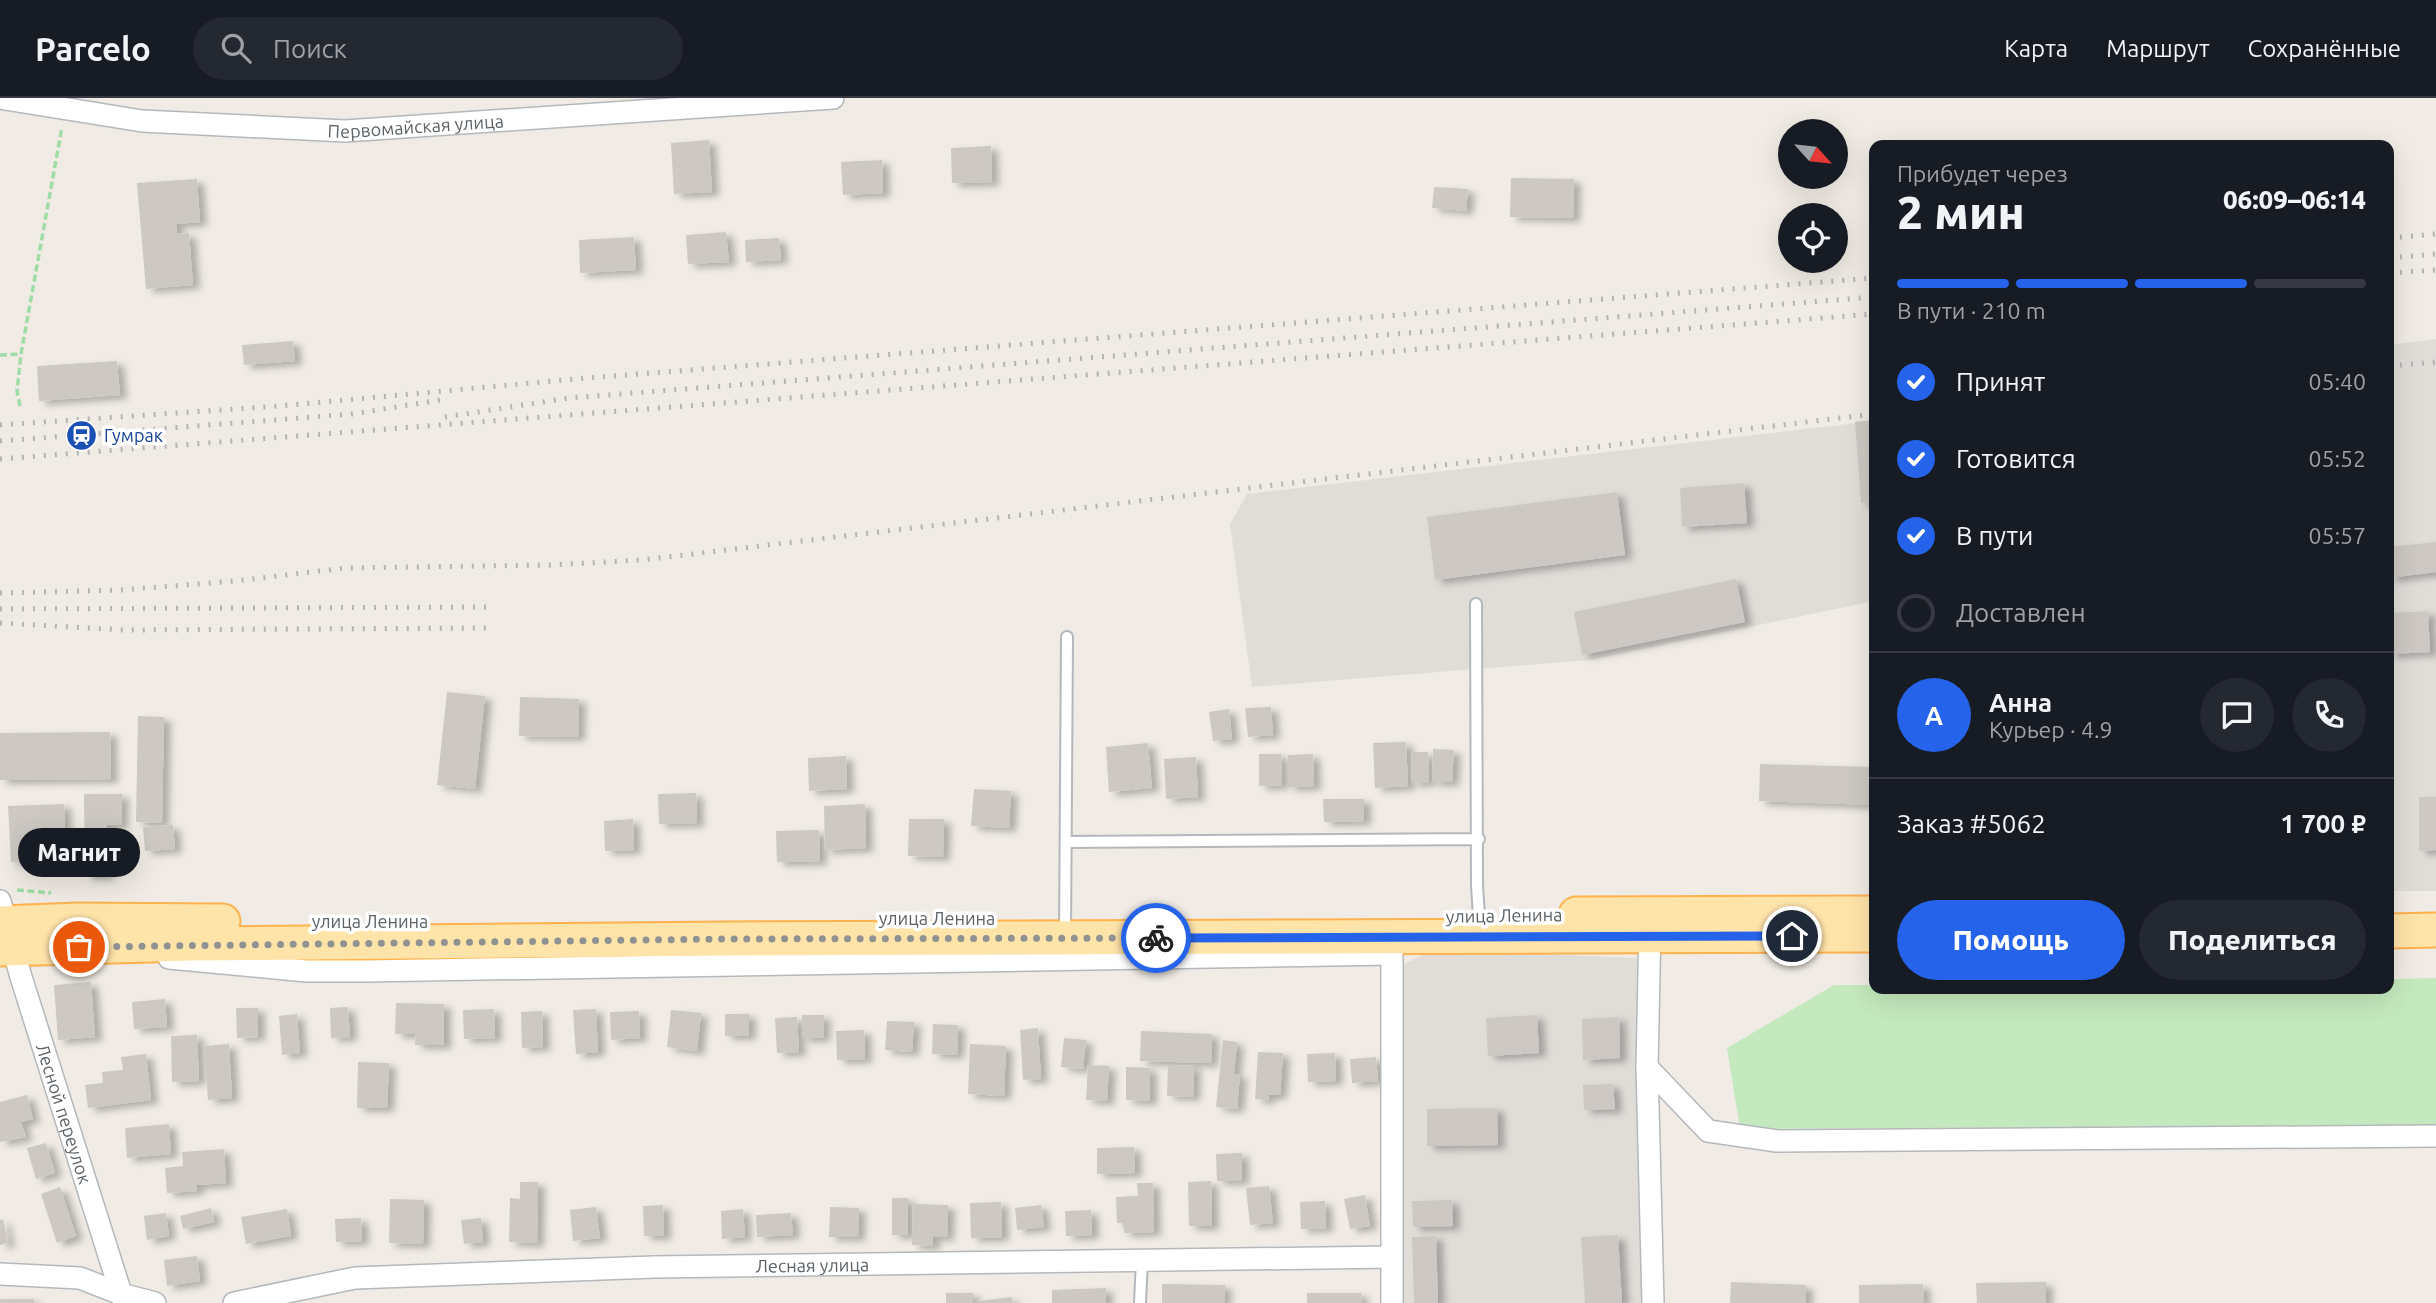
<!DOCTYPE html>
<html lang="ru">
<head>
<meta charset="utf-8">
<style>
  :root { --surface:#171b24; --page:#242831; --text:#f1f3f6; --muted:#9ea1a6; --line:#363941; --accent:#2563eb }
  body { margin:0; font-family:Ubuntu,sans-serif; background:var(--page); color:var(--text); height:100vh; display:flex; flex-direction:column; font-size:26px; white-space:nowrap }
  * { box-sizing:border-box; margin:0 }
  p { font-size:23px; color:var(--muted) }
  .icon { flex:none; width:38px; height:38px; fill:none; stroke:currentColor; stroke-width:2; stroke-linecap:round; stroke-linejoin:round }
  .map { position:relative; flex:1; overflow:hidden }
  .side { position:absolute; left:1869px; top:42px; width:525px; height:854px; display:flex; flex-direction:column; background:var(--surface); border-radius:14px; box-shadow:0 7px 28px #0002 }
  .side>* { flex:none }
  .needle { width:46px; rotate:117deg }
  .tools { position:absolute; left:1778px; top:21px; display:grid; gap:14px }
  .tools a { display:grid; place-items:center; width:70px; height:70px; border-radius:50%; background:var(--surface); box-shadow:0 7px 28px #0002; font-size:35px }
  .pin { position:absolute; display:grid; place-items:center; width:60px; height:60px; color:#fff; margin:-30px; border:4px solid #fff; border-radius:50%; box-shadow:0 2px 7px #0007 }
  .courier { position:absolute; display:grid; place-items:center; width:70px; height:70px; margin:-35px; border:5px solid #2563eb; border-radius:50%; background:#fff; color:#222; box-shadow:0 2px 9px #0007 }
  .bubble { position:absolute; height:49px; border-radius:24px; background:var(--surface); box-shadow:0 7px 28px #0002; font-size:23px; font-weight:800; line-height:49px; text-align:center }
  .summary em { font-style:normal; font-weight:800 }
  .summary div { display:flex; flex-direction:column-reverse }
  .summary { display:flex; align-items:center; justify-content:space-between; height:119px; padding:0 28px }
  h1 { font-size:46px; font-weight:800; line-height:52px }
  .bar { display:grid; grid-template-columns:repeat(4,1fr); gap:10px 7px; align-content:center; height:84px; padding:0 28px }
  .bar i { height:9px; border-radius:5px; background:var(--line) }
  .bar .current { background:var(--accent) }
  .bar p { grid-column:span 4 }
  .line { display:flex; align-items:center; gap:18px; padding:0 28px; border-top:2px solid var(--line) }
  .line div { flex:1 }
  .round { display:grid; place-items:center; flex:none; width:74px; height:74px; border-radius:37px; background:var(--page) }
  ol { padding:0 28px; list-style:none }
  li { display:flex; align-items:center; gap:21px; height:77px }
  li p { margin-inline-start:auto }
  li .icon { padding:7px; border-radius:50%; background:var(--accent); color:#fff; stroke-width:4 }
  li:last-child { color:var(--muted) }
  li i { width:38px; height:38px; border:4px solid var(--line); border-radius:50% }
  .action { display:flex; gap:14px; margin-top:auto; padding:14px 28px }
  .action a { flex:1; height:80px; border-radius:42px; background:var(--accent); color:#fff; font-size:28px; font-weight:800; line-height:80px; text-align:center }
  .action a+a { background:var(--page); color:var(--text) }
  header { display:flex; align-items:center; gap:42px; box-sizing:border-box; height:98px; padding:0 35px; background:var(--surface); border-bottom:2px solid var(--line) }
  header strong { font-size:33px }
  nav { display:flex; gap:38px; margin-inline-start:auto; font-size:24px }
  .search { width:490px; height:63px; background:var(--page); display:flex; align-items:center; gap:18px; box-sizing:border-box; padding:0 24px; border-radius:38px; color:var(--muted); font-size:26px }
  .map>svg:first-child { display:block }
</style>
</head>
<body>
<header>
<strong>Parcelo</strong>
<div class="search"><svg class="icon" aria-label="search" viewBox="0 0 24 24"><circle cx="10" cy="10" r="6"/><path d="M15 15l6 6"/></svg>Поиск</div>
<nav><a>Карта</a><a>Маршрут</a><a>Сохранённые</a></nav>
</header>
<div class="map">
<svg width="2436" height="1205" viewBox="0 0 2436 1205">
  <defs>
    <filter id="shadow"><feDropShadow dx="7" dy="4" stdDeviation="3.5" flood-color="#0004"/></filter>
  </defs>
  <rect width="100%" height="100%" fill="#f0ebe4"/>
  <!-- industrial -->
  <path fill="#e0ddd8" d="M2436 241V793H2389V247Z
    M1874 323V503L1590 562 1252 589 1230 426 1247 396Z
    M1432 852 1637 860 1645 1205H1404L1403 867Z"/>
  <!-- green -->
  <path fill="#c5e9be" d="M2436 880V1027L1740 1031 1727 950 1834 887H1874V891H2389V881Z"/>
  <!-- building -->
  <path fill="#cdc8c3" filter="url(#shadow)" d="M709 42 712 94 674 96 671 45Z
    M991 48 992 84 952 85 951 50Z
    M882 62 883 95 843 97 841 64Z
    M1511 80 1574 81 1573 120 1510 119Z
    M197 81 200 124 176 126 177 136 189 135 193 187 146 191 137 85Z
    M1434 89 1468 91 1466 113 1432 110Z
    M726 134 729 164 688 166 686 137Z
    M634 139 636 172 580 175 579 142Z
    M779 140 781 162 746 164 745 142Z
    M293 243 295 263 244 267 242 247Z
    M117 263 120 297 39 303 37 268Z
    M1874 322V404L1861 405 1855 324Z
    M1744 385 1747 425 1682 429 1680 390Z
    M1617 394 1625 457 1435 482 1427 419Z
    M2436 444V474L2389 480V449Z
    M1736 481 1745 524 1582 557 1574 514Z
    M2428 513 2430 554 2389 556V515Z
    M447 594 485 598 475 691 437 687Z
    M520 599 579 601 578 639 519 638Z
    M1271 609 1273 637 1248 639 1245 610Z
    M1229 611 1232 641 1213 643 1209 614Z
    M138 618 164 619 162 725 136 724Z
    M110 634 111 681 0 682V635Z
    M1406 644 1408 688 1375 690 1373 645Z
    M1148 645 1152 690 1109 694 1106 649Z
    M1433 651 1454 652 1452 684H1432Z
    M1411 654H1428L1429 684 1412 685Z
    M1259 656H1281L1282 687 1259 688Z
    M1313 656 1314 688 1288 689V657Z
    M846 658 847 691 809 693 808 660Z
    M1196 659 1198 699 1166 701 1164 661Z
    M1760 666 1874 669V707L1759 703Z
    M974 691 1011 693 1009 730 971 728Z
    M696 695 697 725 659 726 658 696Z
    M84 696H122L121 727H107V778H85Z
    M2419 699H2436V752L2419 753Z
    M1323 701H1364V723L1324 724Z
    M64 706 66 762 11 764 8 708Z
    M865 706 866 750 825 752 824 708Z
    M633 721 634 752 605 753 604 723Z
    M909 721H944L943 759 908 758Z
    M173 727 175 751 145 753 143 729Z
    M819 732 820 763 777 764 776 733Z
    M91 884 95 939 58 942 54 887Z
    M165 901 167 929 134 931 132 904Z
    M396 905 444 906V947H415L416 936H395Z
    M348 909 350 939 331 940 330 910Z
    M236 910H258V939L237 940Z
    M494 911 495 940 464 941 463 912Z
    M596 911 598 954 576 956 573 912Z
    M671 912 701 915 697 953 667 949Z
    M542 913 543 949 522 950 521 914Z
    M639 913 640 940 611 942 610 914Z
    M297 916 300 955 282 957 279 918Z
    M725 916H749V938H725Z
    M802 917H824L823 940H802Z
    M1537 917 1539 955 1488 958 1486 920Z
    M797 919 799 954 777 955 775 920Z
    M1619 919 1620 960 1583 962 1582 921Z
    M887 923 914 924 912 954 885 952Z
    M933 926 958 927 957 957 932 956Z
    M1038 930 1041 981 1023 982 1020 932Z
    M864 932 865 961 837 962 836 933Z
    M1141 933 1212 936 1211 965 1140 963Z
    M197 937 199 983 172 984 171 938Z
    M1064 940 1086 942 1083 971 1061 969Z
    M1223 942 1237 944 1234 976 1240 977 1237 1011 1216 1009Z
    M229 946 232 1000 208 1002 204 948Z
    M970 946 1006 948 1004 998 968 996Z
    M1258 954 1283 955 1280 997H1269L1268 1002 1255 1001Z
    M1335 955 1336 983 1308 984 1307 956Z
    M146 956 151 1002 88 1010 85 987 103 985 102 974 123 972 121 959Z
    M1376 959 1378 983 1352 985 1350 961Z
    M358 964 389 965 387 1010H357Z
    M1088 967 1109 968 1107 1003 1086 1002Z
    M1168 967 1194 968 1193 999 1167 998Z
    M1126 969 1150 970V1003L1126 1002Z
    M1613 986 1615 1011 1584 1012 1583 987Z
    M27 997 33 1021 21 1024 26 1039 0 1044V1004Z
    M1497 1010 1498 1047 1427 1048V1011Z
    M169 1026 171 1056 127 1060 125 1030Z
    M46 1045 55 1075 36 1081 27 1050Z
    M1134 1049 1135 1075 1097 1076V1050Z
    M224 1051 226 1085 196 1087 197 1093 167 1095 165 1070 183 1068 182 1054Z
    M1242 1055V1083H1217L1216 1056Z
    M1211 1083 1212 1128H1189L1188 1084Z
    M520 1084H538L537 1145 509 1144 510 1100 520 1101Z
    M1137 1085H1153L1154 1134 1124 1135 1123 1125H1117L1116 1099 1138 1098Z
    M1269 1088 1273 1125 1250 1127 1246 1090Z
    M60 1089 76 1138 57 1145 41 1096Z
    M1365 1097 1370 1128 1350 1131 1344 1101Z
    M892 1100H908V1137H892Z
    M390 1101 424 1102 423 1146 389 1145Z
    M1452 1102 1453 1128 1413 1129 1412 1103Z
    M1325 1103 1326 1130 1301 1131 1300 1104Z
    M1001 1104 1002 1139 971 1140 970 1105Z
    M913 1106 948 1107 947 1139 933 1138V1148L912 1147Z
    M663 1107 664 1138H644L643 1108Z
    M1041 1107 1044 1129 1017 1132 1015 1110Z
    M596 1109 600 1140 573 1143 570 1112Z
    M830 1109 859 1110 858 1139H829Z
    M211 1110 214 1124 183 1131 180 1118Z
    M287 1111 291 1138 246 1146 241 1119Z
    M743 1111 745 1139 722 1141 721 1113Z
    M1091 1112 1092 1137 1066 1138 1065 1113Z
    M166 1115 169 1138 147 1142 144 1118Z
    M791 1115 793 1137 757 1139 756 1117Z
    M361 1120 362 1143 336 1144 335 1121Z
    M481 1120 483 1144 464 1146 461 1122Z
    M3 1121 8 1145 0 1147V1122Z
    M1618 1137 1622 1205H1585L1581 1139Z
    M1436 1138 1438 1205H1414L1412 1139Z
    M197 1158 200 1183 167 1188 164 1162Z
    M1731 1184 1806 1187V1205H1730Z
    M2046 1184V1205H1977L1976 1185Z
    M1162 1186 1225 1187 1224 1205H1162Z
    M1923 1186 1924 1205H1859V1187Z
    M1106 1190V1205H1052V1192Z
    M946 1195H973V1205H946Z
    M1307 1195H1361L1362 1205H1307Z
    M1012 1199V1205H978V1203Z
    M0 1201H34V1205H0Z"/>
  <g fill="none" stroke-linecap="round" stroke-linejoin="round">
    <defs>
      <path id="service" d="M1476 506 1477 787 1480 836
        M1067 744 1479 741
        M1065 837 1067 539
        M1140 1205 1142 1162"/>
      <g id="minor">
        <path id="s1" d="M0 0 142 23 345 33 833 0"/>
        <path id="s2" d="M0 803 21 879 124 1205"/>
        <path d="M1650 828 1647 969 1653 1205"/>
        <path d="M169 860 306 873H365L1392 856V1205"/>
        <path d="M1647 969 1708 1033 1777 1043 2436 1038"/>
        <path d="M0 1176 80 1180 121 1196 155 1205"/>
        <path id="s3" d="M234 1205 355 1180 654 1169 1391 1159"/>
      </g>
      <path id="primary" d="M1576 816 1874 815
        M0 825 78 822 223 823
        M2389 833 2436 832
        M0 851 190 846 725 841 1874 837"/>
    </defs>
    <!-- service casing -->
    <use href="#service" stroke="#b4b8bc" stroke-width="14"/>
    <!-- minor casing -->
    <use href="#minor" stroke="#b4b8bc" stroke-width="24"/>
    <!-- primary casing -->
    <use href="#primary" stroke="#fdb14f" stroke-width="37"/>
    <!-- path -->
    <path stroke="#a0dca6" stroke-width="3.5" stroke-dasharray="7 3.5" stroke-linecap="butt" d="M0 257 21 256
      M20 308 17 293 21 256 62 29
      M17 792 51 795"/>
    <!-- service -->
    <use href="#service" stroke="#fff" stroke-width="10"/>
    <!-- minor -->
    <use href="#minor" stroke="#fff" stroke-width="21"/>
    <!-- primary -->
    <use href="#primary" stroke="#ffe4a9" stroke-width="33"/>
    <!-- rail -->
    <path stroke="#b3b4b5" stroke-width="5" stroke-dasharray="2 9" stroke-linecap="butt" d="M2389 140 2436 136
      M2389 160 2436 156
      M2389 175 2436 172
      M2389 268 2436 264
      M445 319 569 300 1874 199
      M0 327 279 308 587 280 1874 180
      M0 343 352 316 446 301
      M0 361 1874 216
      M0 495 121 492 235 483 345 470 549 467 642 462 1874 316
      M0 511 487 509
      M0 525 123 532 488 530"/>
  </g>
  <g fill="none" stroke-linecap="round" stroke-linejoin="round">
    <!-- done -->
    <path stroke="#909292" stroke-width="7" stroke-dasharray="0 12.6" d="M79 849 725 841 1156 840"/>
    <!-- route -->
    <path stroke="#2563eb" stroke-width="9" d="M1156 840 1792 838"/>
  </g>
  <!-- icons -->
  <defs>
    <symbol id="station-disc" viewBox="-11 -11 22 22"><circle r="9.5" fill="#1a4fb4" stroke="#fff"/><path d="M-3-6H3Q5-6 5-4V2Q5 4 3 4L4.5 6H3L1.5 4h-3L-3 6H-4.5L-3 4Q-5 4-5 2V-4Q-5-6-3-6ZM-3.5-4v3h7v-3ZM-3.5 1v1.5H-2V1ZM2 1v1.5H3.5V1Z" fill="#fff"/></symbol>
  </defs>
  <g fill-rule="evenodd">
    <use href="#station-disc" x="64" y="320" width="35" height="35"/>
  </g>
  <g text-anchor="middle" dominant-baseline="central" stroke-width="7" stroke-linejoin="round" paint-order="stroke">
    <!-- street labels -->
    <g font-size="18" fill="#5c6266" stroke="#fff">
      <text stroke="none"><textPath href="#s1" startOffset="418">Первомайская улица</textPath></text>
      <text transform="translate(1504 817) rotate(-1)">улица Ленина</text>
      <text x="937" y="820">улица Ленина</text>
      <text x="370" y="823">улица Ленина</text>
      <text stroke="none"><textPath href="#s2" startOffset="222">Лесной переулок</textPath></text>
      <text stroke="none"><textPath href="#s3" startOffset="581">Лесная улица</textPath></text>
    </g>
    <!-- transit labels -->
    <g font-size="18" fill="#164399" stroke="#fff" text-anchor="start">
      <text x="104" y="337">Гумрак</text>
    </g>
  </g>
</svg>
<div class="tools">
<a><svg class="needle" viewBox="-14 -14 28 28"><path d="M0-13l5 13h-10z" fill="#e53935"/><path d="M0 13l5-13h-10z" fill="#9ea1a6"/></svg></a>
<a><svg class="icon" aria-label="locate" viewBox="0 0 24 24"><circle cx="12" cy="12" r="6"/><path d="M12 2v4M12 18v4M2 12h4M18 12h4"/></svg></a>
</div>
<div class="pin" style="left:79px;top:849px;background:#ea580c"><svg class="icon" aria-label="bag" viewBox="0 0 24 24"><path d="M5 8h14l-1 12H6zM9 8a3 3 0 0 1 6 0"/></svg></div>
<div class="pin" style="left:1792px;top:838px;background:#1f2937"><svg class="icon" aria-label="home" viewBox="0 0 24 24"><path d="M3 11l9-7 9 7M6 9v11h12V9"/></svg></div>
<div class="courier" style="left:1156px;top:840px"><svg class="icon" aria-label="bike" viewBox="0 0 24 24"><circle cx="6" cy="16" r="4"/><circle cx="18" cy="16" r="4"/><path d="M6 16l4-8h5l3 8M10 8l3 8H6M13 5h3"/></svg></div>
<div class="bubble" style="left:18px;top:730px;width:122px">Магнит</div>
<section class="side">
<div class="summary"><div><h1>2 мин</h1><p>Прибудет через</p></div><em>06:09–06:14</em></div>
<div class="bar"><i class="current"></i><i class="current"></i><i class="current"></i><i></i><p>В пути · 210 m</p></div>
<ol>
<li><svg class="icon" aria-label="check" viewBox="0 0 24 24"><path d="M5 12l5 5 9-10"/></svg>Принят<p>05:40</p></li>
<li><svg class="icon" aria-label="check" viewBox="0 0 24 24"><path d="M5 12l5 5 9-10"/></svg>Готовится<p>05:52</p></li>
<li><svg class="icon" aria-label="check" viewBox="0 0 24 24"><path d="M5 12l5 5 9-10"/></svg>В пути<p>05:57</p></li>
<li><i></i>Доставлен</li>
</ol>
<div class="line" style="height:126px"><b class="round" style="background:var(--accent);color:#fff">А</b><div><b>Анна</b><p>Курьер · 4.9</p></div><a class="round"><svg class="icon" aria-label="chat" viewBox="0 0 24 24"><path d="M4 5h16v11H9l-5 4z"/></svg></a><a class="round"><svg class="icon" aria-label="phone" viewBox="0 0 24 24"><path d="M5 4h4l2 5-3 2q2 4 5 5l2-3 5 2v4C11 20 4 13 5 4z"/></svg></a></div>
<div class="line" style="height:91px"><div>Заказ #5062</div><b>1 700 ₽</b></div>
<div class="action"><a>Помощь</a><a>Поделиться</a></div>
</section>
</div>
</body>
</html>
